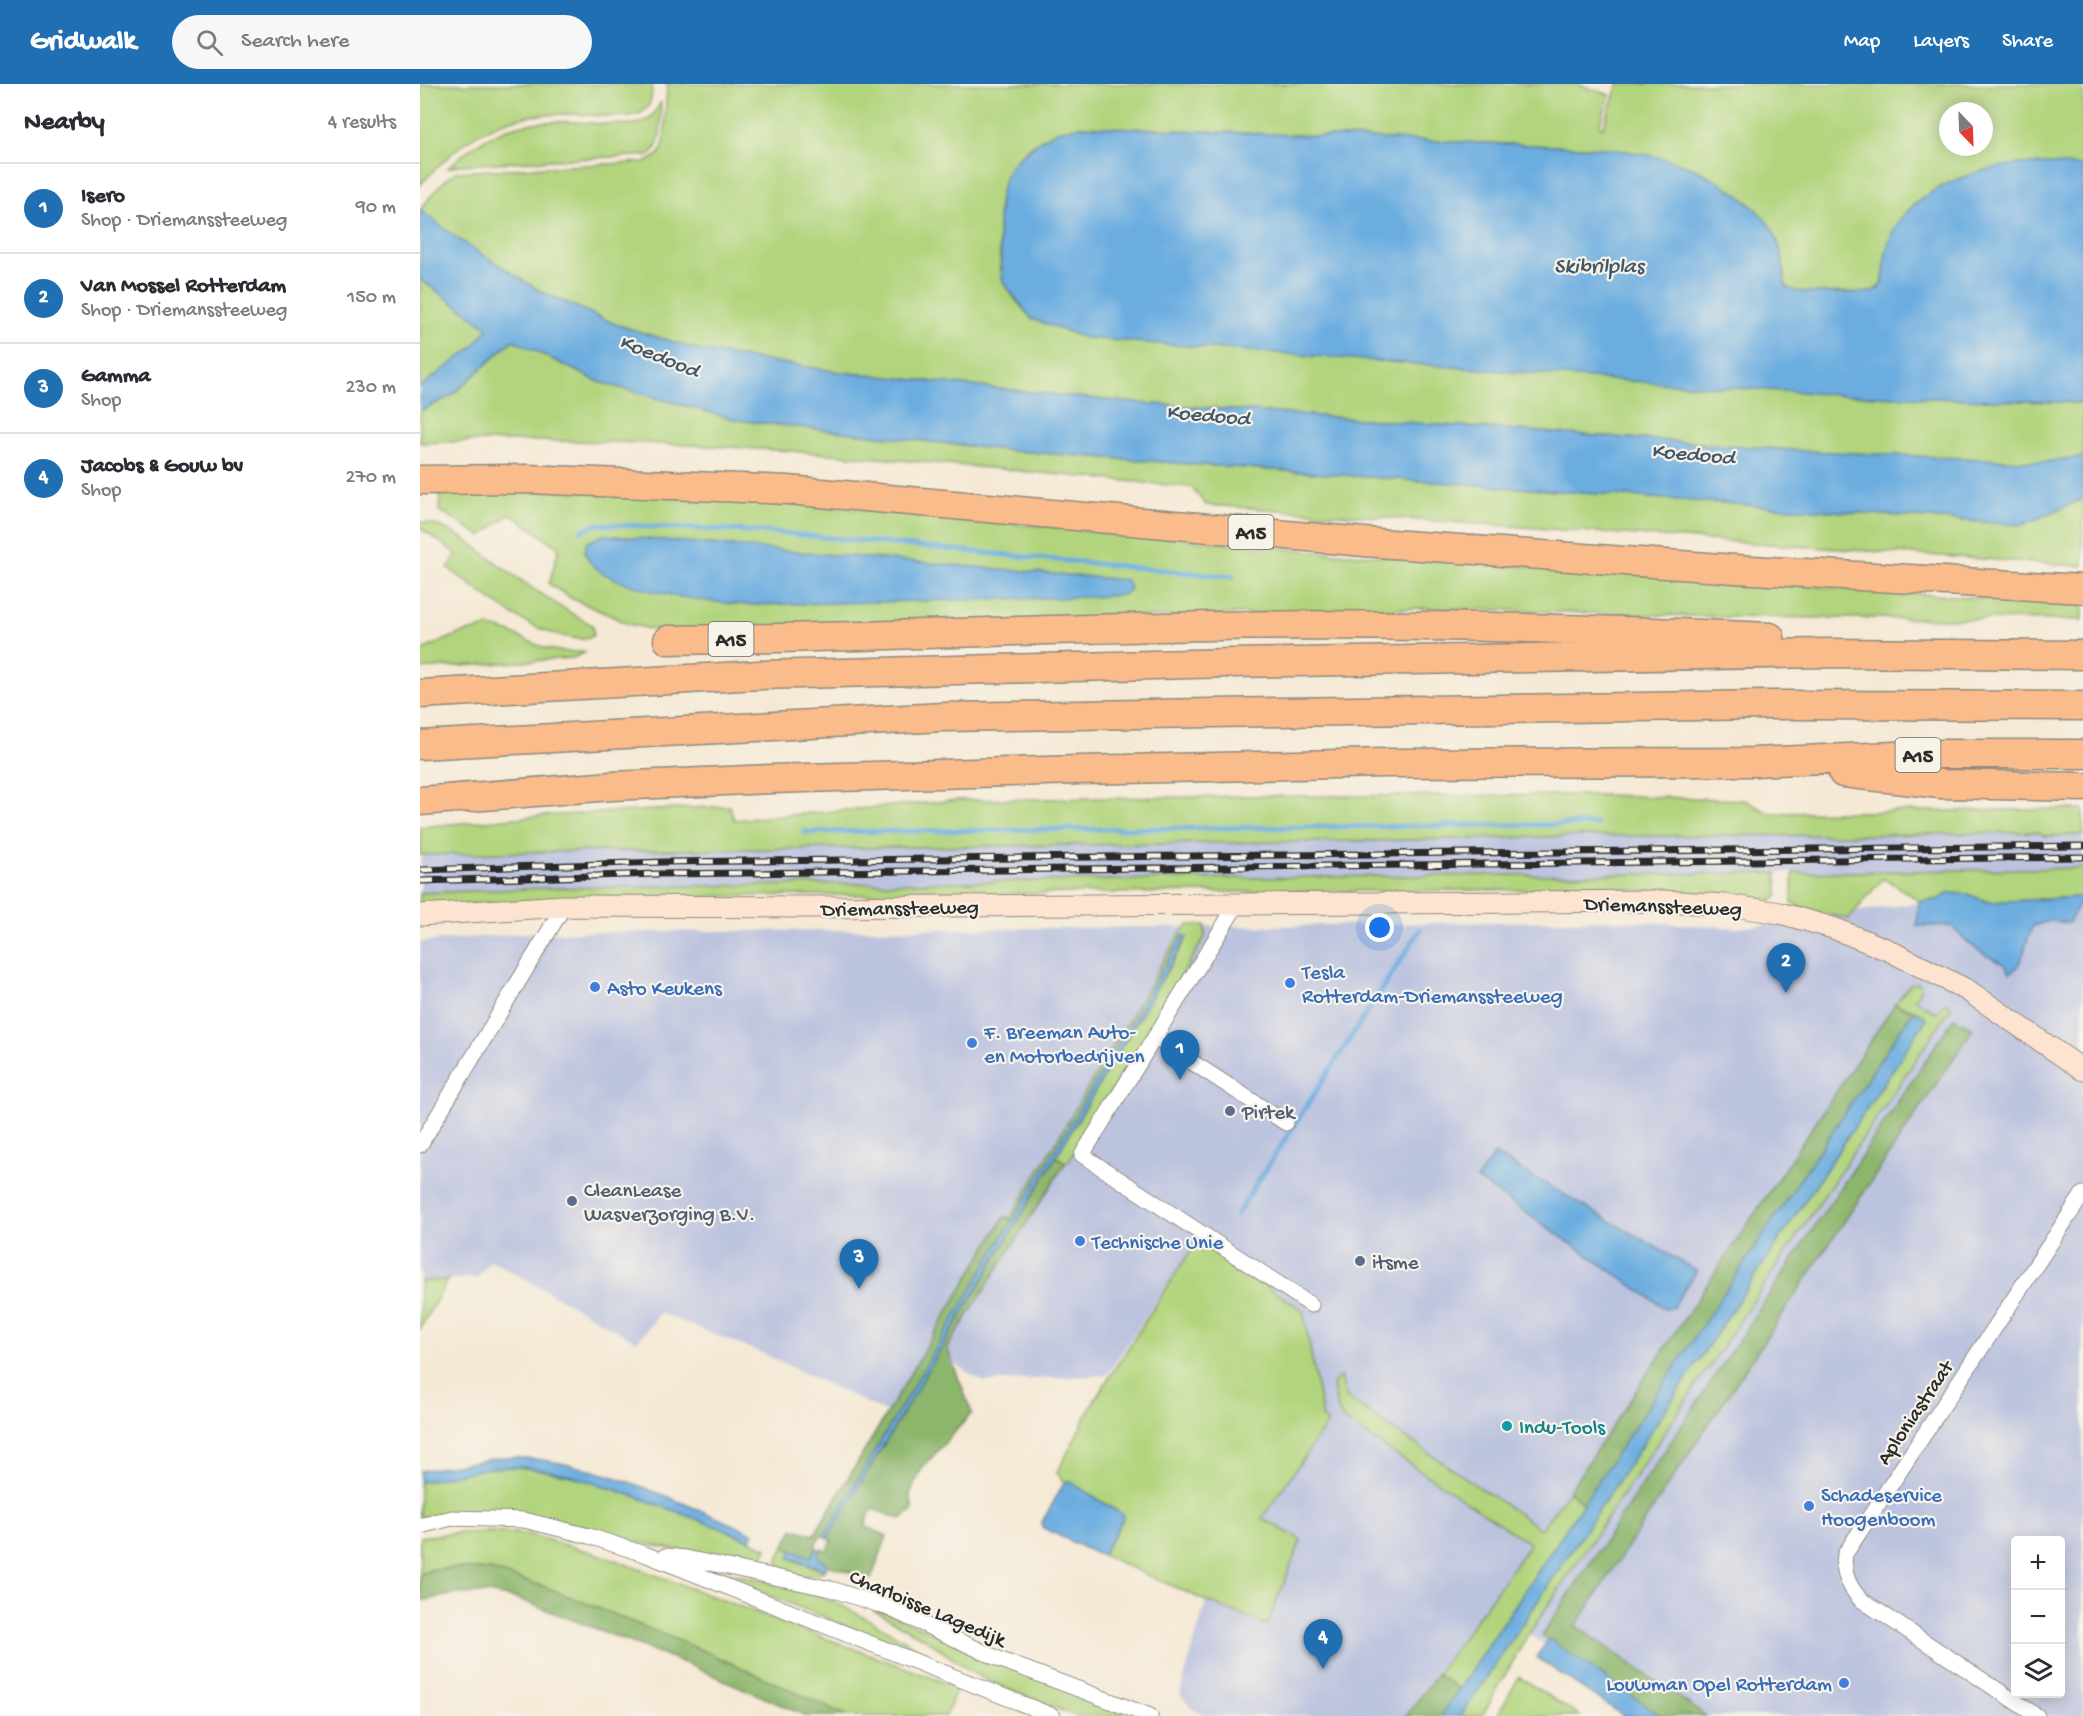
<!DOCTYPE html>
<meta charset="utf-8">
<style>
body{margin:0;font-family:"Gochi Hand",sans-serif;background:#f7f7f7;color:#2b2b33}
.controls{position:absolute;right:18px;bottom:18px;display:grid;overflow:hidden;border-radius:6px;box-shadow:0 3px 15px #0003}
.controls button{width:54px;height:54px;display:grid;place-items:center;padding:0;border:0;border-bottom:2px solid #e1e1e2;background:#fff;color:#2b2b33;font:30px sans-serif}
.compass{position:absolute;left:1519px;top:18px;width:54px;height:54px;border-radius:50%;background:#fff;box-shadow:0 3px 15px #0003;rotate:157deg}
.you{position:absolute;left:960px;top:844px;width:21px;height:21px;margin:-15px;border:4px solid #fff;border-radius:50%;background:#1a73e8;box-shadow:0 0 0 9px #1a73e833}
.badge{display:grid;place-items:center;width:39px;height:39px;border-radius:50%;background:#1f6fb2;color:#fff;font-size:20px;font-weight:700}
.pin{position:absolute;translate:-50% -50px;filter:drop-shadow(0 2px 3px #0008)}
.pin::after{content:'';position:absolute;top:32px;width:21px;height:18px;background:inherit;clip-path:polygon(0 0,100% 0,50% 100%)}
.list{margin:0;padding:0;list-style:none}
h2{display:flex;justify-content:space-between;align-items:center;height:78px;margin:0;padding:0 24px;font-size:26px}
h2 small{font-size:20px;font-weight:400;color:#7c7c81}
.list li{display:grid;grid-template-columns:39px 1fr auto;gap:18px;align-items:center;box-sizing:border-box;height:90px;padding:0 24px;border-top:2px solid #e1e1e2}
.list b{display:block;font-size:22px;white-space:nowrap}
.list p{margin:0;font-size:20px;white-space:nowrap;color:#7c7c81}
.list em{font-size:20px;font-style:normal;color:#7c7c81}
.icon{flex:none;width:33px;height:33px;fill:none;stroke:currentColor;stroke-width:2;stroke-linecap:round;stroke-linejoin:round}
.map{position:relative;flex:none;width:1663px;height:1632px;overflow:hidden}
header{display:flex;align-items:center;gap:36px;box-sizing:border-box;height:84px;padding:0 30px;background:#1f6fb2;color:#fff}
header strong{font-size:28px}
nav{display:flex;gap:33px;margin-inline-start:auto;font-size:21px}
.search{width:420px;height:54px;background:#f7f7f7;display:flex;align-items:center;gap:15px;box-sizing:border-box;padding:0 21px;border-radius:33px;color:#7c7c81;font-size:22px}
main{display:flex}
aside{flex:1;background:#fff}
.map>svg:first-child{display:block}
</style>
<header>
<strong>Gridwalk</strong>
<div class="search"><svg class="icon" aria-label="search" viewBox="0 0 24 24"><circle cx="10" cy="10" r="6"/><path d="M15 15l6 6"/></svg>Search here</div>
<nav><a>Map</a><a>Layers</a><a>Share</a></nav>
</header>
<main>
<aside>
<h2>Nearby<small>4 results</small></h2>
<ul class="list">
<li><span class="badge">1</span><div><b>Isero</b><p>Shop · Driemanssteeweg</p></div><em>90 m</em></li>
<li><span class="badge">2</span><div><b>Van Mossel Rotterdam</b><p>Shop · Driemanssteeweg</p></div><em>150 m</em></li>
<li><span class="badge">3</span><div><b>Gamma</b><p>Shop</p></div><em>230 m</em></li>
<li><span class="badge">4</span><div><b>Jacobs &amp; Gouw bv</b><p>Shop</p></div><em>270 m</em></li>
</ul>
</aside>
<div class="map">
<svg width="1663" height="1632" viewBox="0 0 1663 1632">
<rect width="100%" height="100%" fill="#f7f3e8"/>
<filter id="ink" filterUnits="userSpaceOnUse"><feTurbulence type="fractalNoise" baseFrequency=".0167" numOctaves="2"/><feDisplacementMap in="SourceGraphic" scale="12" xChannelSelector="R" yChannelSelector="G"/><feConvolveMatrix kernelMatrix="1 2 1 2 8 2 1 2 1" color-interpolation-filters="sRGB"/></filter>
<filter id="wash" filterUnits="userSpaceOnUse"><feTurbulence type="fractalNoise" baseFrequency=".008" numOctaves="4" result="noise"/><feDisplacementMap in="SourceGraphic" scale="24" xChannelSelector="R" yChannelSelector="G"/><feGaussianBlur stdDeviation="1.35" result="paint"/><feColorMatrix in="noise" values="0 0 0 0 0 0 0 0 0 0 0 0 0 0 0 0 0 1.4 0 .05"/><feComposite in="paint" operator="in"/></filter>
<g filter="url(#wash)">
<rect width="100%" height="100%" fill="#f5e9d5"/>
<path fill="#bcc3de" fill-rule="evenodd" d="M1619,748L1625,752L1663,751V784L1357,789L276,801L0,809L1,771L117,768L949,757L1165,752L1450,751Z
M1634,800H1663V1632H1230L1066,1521L985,1632H788L771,1624L760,1610L786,1517L847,1541L880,1456L842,1434L907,1339L903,1334L883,1226L789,1165L783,1166L775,1160L687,1291L563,1298L507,1263L468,1329L344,1270L240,1229L217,1258L71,1176L57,1194L0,1197V858L106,849L855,842L1193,836L1319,844ZM1596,1456H1640V1610H1596Z"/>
<path fill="#b1d47c" stroke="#6e8054" stroke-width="1.5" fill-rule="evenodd" d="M0,0H232C232,13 232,23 219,30C199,35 175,31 154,30C78,29 51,47 0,101Z
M247,0H1158L1190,11L1179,42L1183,43L1198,0H1663V82L1590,81L1471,153C1469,159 1467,165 1466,172C1463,187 1467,203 1449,208L1388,209L1369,206L1366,202C1363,184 1363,165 1354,149C1345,132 1331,120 1316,109C1271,76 1237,72 1183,64L661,42C594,57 573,91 579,158C580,168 579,190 584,199C590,212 603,224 612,235L1424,311L1663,319V373L1625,378L1387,367L705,318L420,288L282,267L195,240L120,207L38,155L0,126L18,103L35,88L225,78C235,75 241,70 244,60ZM1528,27H1564V63H1528Z
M241,18C240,34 244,60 230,71L39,81L28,84C48,64 70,49 98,42C128,34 161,39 191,40C201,40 213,42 223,38C232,34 236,26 241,18Z
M0,195L69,244L52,264L0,303Z
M93,256L179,298L317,336L594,367L1602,441L1663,415V482L786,421L771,403C515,380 257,348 0,359V327L31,312Z
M112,406L348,417L901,468L1603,517L1663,519V536L1305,533L1007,524L247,549L209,540L151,514L129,500L139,464L90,430L61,452L28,431L19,427L20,414L18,411Z
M0,438C33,440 63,470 89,488C116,507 142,525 172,541L174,550C168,557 162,555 153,554C105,548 66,511 28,484L37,470L0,444Z
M68,543C88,545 104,556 122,563C136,568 151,568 166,568L153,574L0,585V567L39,550Z
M1184,711L1325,716L1348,729L1663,725V751L1625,752L1618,748L1450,751L1165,752L949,757L117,768L0,771V743L118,732L310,722L314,736L539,716L831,712Z
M1663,784L1662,813L1569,818L1547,810L1529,809L1517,816L1499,817L1469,797L1462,795L1429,835L1382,824L1372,819L1373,789Z
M1357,789L1358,812L1353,816L1199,805L298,812L0,822V809L127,804L971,792Z
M768,841H785V853L650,1075L646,1079L636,1073L767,854L763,851L593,1137L590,1135L759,851Z
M1499,899L1501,903L1495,916L1517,929L1525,918L1531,922L1530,925L1108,1551L1062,1632H1041L1506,936C1502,925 1485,923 1475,920L1490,900Z
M775,1160L783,1166L789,1165L883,1226L903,1335L908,1339L842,1434L881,1456L847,1541L786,1517L682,1471L703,1435V1431L649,1398H645L637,1389L674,1317Z
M28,1196L0,1245V1197Z
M919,1293H921L926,1313L1121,1445L1149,1407L1163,1420L1039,1605L1017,1590L1110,1460L923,1335L917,1324L913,1301Z
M94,1383C175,1389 272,1431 347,1464C343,1475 340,1479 328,1480L217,1458L176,1446L97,1428L30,1429L0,1434V1398L63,1384Z
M71,1448L107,1450L184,1472L537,1603L526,1632H428L126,1503L70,1486L41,1484L13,1485L0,1490V1453L36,1449Z
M364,1463L372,1466L369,1474L383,1480L405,1486C393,1496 375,1492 361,1488C355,1479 359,1471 364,1463Z
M271,1481C306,1489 341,1494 375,1504C422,1517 464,1545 506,1569L504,1572Z
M453,1526L462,1527L710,1632H656L573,1599L553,1589L507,1556Z
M1099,1593L1160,1632H1077Z"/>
<path fill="#8cb66c" stroke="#5c704c" stroke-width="1.5" d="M1475,920L1493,927L1163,1420L1149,1407Z
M1534,934L1553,945L1240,1413L1156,1542L1286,1632H1241L1122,1551Z
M636,1073L646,1078L527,1264L552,1329L502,1384L490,1410L493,1426L481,1435L452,1425L445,1442L467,1452L451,1495L408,1481L398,1474V1471L401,1465L407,1467L412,1456L408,1454Z
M585,1132L593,1137L404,1452L400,1451L395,1462L397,1464L392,1471L388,1473L364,1463L373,1444L394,1451Z
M41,1484L70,1486L126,1503L289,1569L428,1632H386L265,1579L98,1515L67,1509L36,1510L0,1517V1490L13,1485Z
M1017,1590L1039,1605L1021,1632H986Z"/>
<path fill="#6cade0" stroke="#4c6c86" stroke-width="1.5" d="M661,42L1183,64C1237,71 1271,77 1316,109C1331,120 1345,132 1354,149C1363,165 1362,184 1366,202C1376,213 1432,208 1449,208C1454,207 1458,206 1461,201C1466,195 1464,183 1465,174C1467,161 1472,147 1480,136C1504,104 1551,87 1589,81C1613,78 1639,81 1663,82V319L1424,311L1194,296L665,254L612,235L583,198L578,141L580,111L585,93L591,81L619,57L637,47Z
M0,126L38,155L120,207L195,240L282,267L420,288L705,318L1387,367L1625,378L1663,373V415L1602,441L594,367L317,336L179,298L93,256L31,312L0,327V303L52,264L68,244L0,195Z
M184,451L707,496L710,505L703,511L673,513L330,521C297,519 171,507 165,467C165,464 167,461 167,458Z
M1529,809L1547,810L1569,818L1662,813L1649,839L1629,837L1613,842C1604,858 1606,878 1590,889L1585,880C1563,872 1547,860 1532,842H1497L1499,817L1517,816Z
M763,851L767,853L408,1454L404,1452Z
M1493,927L1504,931L1506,936L1041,1632H1021Z
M1074,1070L1277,1187L1252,1224H1245L1057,1095Z
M84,1373C171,1374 254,1416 333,1449L330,1456C284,1438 239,1420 192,1405C160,1394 129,1384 95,1383C62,1382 32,1393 0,1398V1387Z
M649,1397L703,1431V1435L682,1471H679L623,1444L622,1438L645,1398Z
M397,1464L401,1465L398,1471V1474L408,1481L405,1486L369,1474L372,1466L390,1473Z
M1129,1555L1241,1632H1204L1116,1573Z"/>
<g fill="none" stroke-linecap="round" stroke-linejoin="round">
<path stroke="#6cade0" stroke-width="5" d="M161,447L177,440L350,448L813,493
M384,748L1177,740
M817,1130L1000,846"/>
</g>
</g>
<g filter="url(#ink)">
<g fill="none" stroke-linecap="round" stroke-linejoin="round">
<g stroke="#908a80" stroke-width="17">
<path id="minor" d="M817,820L662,1071L891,1221
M735,954L866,1039
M0,1061L144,822
M0,1442L32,1434L104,1436L169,1452L227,1471L633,1632
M245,1472L266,1474L411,1505L466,1523L581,1576L730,1632
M1617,1632L1440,1515C1428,1502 1422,1488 1425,1470L1663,1110"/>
</g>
<g stroke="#908a80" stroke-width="23">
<path id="secondary" d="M0,831L144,822L390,823L1244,817L1307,821L1360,829L1413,844L1468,866L1547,906L1663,986"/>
</g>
<g stroke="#908a80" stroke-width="31">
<path id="motorway" d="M0,396L107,395L368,406L944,458L1315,485L1663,505
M248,556C431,554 613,545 796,542C981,539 1165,544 1350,553
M0,610L340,591L810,579L1404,569L1663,571
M0,661L524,633L1348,621L1663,622
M1423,689L1520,700L1663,703
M0,717L192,702L351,695L660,686L963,679L1333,678L1522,670H1663"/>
</g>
<use href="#minor" stroke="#fff" stroke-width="15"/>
<use href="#secondary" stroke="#fde4d0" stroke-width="21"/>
<use href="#motorway" stroke="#f9bc8a" stroke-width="28"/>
<g stroke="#2b2b2b" stroke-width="7">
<path id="rail" d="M0,786L243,778L1663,762
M0,797L239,790L1663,773"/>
</g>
<use href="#rail" stroke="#f7f3e8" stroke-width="4.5" stroke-dasharray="14" stroke-linecap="butt"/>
</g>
</g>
<g fill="#3f7fe0" stroke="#f7f3e8" stroke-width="2">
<circle cx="870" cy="899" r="6"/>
<circle cx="175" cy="903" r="6"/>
<circle cx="552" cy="959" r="6"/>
<circle cx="660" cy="1157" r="6"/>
<circle cx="1389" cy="1422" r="6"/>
<circle cx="1424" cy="1599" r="6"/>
</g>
<g fill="#5c6f8a" stroke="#f7f3e8" stroke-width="2">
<circle cx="810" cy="1027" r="6"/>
<circle cx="152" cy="1117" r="6"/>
<circle cx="940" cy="1177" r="6"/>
</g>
<circle fill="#0f9aa8" stroke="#f7f3e8" stroke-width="2" cx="1087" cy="1342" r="6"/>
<g text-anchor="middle" stroke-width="4.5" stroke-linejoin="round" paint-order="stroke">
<g fill="#f7f3e8" stroke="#686764" stroke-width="1.5">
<rect x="808.5" y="431" width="45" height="34" rx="4.5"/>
<rect x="288.5" y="538" width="45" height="34" rx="4.5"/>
<rect x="1475.5" y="654" width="45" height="34" rx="4.5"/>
</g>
<g font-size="20" font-weight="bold" fill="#2b2b2b">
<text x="831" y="455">A15</text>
<text x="311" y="562">A15</text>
<text x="1498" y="678">A15</text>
</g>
<g font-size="21" fill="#2b2b2b" stroke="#f7f3e8">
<text transform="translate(1243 821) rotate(2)" y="7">Driemanssteeweg</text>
<text transform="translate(480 823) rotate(-1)" y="7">Driemanssteeweg</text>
<text transform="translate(1494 1328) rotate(-56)" y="7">Aploniastraat</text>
<text transform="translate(508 1523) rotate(23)" y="7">Charloisse Lagedijk</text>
</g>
<g font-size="21" fill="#366cbe" stroke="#f7f3e8" text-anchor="start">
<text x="882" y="894">Tesla<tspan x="882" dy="24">Rotterdam-Driemanssteeweg</tspan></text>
<text x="187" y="910">Asto Keukens</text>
<text x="564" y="954">F. Breeman Auto-<tspan x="564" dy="24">en Motorbedrijven</tspan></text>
<text x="672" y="1164">Technische Unie</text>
<text x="1401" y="1417">Schadeservice<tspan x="1401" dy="24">Hoogenboom</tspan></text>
<text x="1412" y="1606" text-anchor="end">Louwman Opel Rotterdam</text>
</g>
<g font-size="21" fill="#4e5e75" stroke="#f7f3e8" text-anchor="start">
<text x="822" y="1034">Pirtek</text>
<text x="164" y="1112">CleanLease<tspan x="164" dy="24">Wasverzorging B.V.</tspan></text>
<text x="952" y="1184">itsme</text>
</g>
<g font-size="21" fill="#0d838f" stroke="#f7f3e8" text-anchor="start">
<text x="1099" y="1349">Indu-Tools</text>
</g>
<g font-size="22" font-style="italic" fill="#42586a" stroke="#f7f3e8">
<text x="1179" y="188">Skibrilplas</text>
<text transform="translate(240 270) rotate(22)" y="8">Koedood</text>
<text transform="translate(788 329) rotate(5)" y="8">Koedood</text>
<text transform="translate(1273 368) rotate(5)" y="8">Koedood</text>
</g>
</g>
</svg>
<div class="controls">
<button>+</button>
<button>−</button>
<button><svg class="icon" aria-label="layers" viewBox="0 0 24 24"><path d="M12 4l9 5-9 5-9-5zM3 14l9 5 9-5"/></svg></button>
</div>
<svg class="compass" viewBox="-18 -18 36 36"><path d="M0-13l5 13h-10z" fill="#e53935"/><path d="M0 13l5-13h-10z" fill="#7c7c81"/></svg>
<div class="you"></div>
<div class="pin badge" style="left:760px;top:996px">1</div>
<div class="pin badge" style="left:1366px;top:909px">2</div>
<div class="pin badge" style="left:439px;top:1205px">3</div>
<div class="pin badge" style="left:903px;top:1585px">4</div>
</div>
</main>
